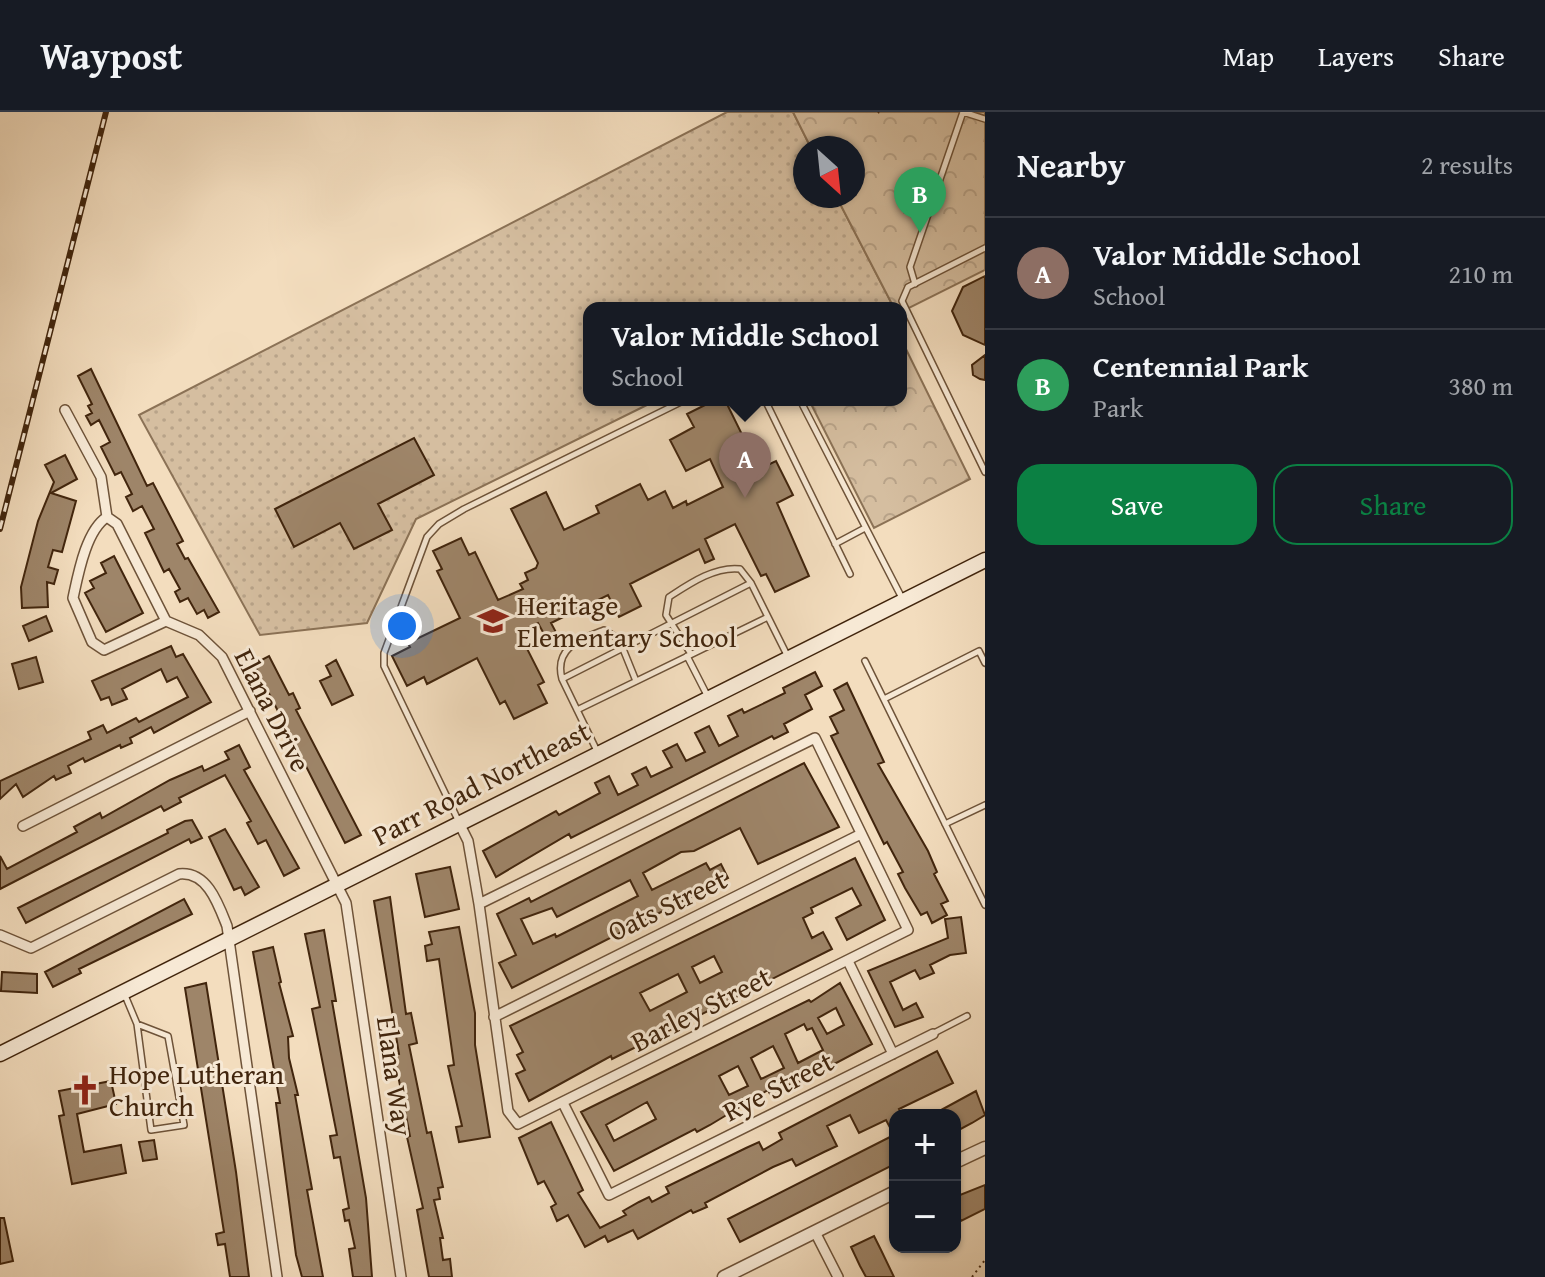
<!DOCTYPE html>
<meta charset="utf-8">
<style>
body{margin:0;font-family:"Gentium Book Plus",serif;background:#242831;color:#f1f3f6}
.controls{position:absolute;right:24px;bottom:24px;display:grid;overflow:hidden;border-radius:16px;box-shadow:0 2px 6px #0004}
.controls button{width:72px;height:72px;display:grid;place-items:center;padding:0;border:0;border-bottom:2px solid #363941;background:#171b24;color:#f1f3f6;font:40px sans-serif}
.compass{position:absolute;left:793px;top:24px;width:72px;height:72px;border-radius:50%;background:#171b24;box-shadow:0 2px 6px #0004;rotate:153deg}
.you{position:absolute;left:402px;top:514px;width:28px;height:28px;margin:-20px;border:6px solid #fff;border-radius:50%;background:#1a73e8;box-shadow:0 0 0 12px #1a73e833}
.badge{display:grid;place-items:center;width:52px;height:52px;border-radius:50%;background:#0b8043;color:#fff;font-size:26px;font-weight:700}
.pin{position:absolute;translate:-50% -66px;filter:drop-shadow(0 2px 4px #0008)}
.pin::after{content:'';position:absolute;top:42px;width:28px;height:24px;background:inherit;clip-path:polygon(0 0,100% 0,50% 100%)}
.popup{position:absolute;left:583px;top:190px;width:324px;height:104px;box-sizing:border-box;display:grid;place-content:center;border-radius:16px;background:#171b24;filter:drop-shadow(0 2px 6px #0005);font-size:26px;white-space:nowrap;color:#9ea1a6}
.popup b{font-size:30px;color:#f1f3f6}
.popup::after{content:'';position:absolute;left:50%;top:100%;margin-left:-16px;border:16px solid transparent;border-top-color:#171b24}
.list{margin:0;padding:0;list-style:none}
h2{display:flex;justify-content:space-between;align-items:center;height:104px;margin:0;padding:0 32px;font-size:34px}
h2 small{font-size:26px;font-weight:400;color:#9ea1a6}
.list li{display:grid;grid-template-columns:52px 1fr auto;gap:24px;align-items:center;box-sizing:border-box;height:112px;padding:0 32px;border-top:2px solid #363941}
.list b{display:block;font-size:30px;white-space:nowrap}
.list p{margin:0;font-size:26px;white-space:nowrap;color:#9ea1a6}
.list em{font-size:26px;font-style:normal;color:#9ea1a6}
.actions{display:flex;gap:16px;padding:24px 32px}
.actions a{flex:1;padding:18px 0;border:2px solid #0b8043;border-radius:24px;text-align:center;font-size:28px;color:#0b8043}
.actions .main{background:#0b8043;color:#fff}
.map{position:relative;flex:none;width:985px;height:1165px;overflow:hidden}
header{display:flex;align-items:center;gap:48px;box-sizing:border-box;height:112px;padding:0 40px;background:#171b24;border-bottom:2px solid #363941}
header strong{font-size:38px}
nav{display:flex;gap:44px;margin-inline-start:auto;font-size:28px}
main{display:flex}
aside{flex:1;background:#171b24}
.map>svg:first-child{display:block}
</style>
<header>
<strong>Waypost</strong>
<nav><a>Map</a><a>Layers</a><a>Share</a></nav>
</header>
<main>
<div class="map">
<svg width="985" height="1165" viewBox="0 0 985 1165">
<defs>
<pattern id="grass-dots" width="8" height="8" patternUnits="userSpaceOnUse" patternTransform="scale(2)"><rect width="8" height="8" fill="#d5bea0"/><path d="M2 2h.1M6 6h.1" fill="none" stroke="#b8a389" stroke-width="1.8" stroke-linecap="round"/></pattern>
<pattern id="park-crowns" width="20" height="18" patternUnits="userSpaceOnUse" patternTransform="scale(2)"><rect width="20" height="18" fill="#d5bea0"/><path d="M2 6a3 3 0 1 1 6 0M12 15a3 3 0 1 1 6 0" fill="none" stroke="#b8a389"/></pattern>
</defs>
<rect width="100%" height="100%" fill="#f3ddbe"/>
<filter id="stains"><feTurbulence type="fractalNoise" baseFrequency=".0025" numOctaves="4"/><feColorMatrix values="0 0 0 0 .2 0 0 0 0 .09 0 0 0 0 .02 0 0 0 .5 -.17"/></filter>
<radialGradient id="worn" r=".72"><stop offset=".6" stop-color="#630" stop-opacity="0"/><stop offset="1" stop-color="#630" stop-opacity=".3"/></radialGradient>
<path fill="url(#grass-dots)" stroke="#8b7256" stroke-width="2" d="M727,0H793L811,36H805V84H836L894,196H589V288H657L416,407L367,511L260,523L139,303Z"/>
<path fill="url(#park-crowns)" stroke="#8b7256" stroke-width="2" d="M793,0H985V158L901,200V196H894L836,84H853V36H811Z
M901,227L970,367L874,416L809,288H901Z"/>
<path fill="#9e8569" stroke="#41250d" stroke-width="2" fill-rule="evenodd" d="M985,164V233L963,223L952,199L963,175Z
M985,243V268L980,267L973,263L972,253Z
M91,257L147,374L153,371L183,429L177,432L185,447L188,446L219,500L208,506L204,498L197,502L188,486L180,490L175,480L180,477L169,457L164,460L145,421L154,417L142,394L133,399L126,385L132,382L121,360L115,363L101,335L110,330L99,308L91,313L86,304L92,301L88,294L92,292L78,264Z
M715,288H725L759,357L776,349L793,383L777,391L809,464L775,480L766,462L761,464L735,412L705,427L714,447L705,451L699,437L630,472L641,494L619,505L608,483L551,511L559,526L549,531L538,511L519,521L544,570L538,573L547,591L514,607L505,589L500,592L477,546L427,572L424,565L407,574L392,544L410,535L408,531L460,506L437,459L442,457L433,439L461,426L469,443L475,440L498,488L523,477L520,472L528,468L525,461L536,456L538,451L511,397L546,380L564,418L599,401L596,394L640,372L648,388L665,379L673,396L686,389L687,393L723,375L710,347L686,359L670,328L694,315L687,302Z
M414,326L434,363L378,392L392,418L354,437L340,411L294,435L275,397Z
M65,343L77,367L51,381L76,389L62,440L53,438L48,455L58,458L54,472L47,470L48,495L22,496L21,475L38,409L54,370L45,353Z
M114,444L143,501L106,520L85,481L94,476L90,469L106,461L101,451Z
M46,504L52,519L29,529L23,514Z
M171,534L176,545L183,542L211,590L154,621L151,615L130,626L132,631L121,636L120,633L85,650L83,646L68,654L71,661L56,668L54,664L23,685L16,672L0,687V669L91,627L88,620L103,613L107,621L136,606L139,610L188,585L177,565L167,570L161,557L122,577L127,587L112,593L109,585L101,588L92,569Z
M269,544L289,583L293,581L300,596L296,598L361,723L345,731L254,552Z
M36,545L43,570L19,577L12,552Z
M336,548L353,583L332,593L320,569L331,564L326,554Z
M815,560L822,574L805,583L812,597L784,612L788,620L774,627L772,624L571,726L569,722L496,765L483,739L556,699L559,703L600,681L595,671L609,664L618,683L638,673L632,662L646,655L651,665L672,655L663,639L677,632L686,649L705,640L695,621L709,614L719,634L738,624L728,604L742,597L744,601L785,581L783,576Z
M847,571L884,650L878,652L928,739L937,760L934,762L948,789L941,792L947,803L932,811L927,800L921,803L905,776L898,762L903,760L887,730L884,732L831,624L838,621L830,605L844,598L834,578Z
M239,633L250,655L244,658L299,756L284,764L266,728L258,732L247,711L251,709L225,663L179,686L181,690L164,699L161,694L0,777V744L7,757L77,720L74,715L100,701L102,706L170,668L202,654L204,659L229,647L225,640Z
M804,651L839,715L758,752L740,716L694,739L681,740L643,761L652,778L706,751L710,758L721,752L728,766L512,876L499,851L516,843L497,802L529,786L531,790ZM630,768L638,784L556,825L555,822L533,832L521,807L552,796L557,805Z
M192,708L202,726L191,731L189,727L26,811L18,796L168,721L167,718L185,709Z
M225,717L259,775L245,783L241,775L234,778L209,725Z
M855,746L885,808L847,828L836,806L861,793L852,776L811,796L813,801L803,806L812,826L823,820L832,837L612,947L611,944L529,989L516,962L525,958L517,943L523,940L510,914ZM714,844L722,860L700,871L692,855ZM678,862L687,880L650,899L640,881Z
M450,755L459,797L425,805L416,762Z
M390,785L406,902L411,901L417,931L409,933L427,1021L431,1020L443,1075L438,1076L440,1087L434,1088L443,1126H440L443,1148L450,1147L452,1165H429L417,1098L423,1096L407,1025L410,1024L394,943L399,942L374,789Z
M184,787L192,802L79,857L81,861L53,875L45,860Z
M961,805L966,841L950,843L930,853L934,861L920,867L915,858L890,870L903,898L916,891L923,905L895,915L868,859L948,826L945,807Z
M459,815L475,901V933L490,1025L459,1030L456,1015L462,1014L448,954L454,953L439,847L427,849L425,834L432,832L429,820Z
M324,818L336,889H332L366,1086L372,1165H353L349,1137L355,1136L349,1108L345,1109L343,1098L349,1096L340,1045L334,1046L330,1024L337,1023L312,897L320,895L305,822Z
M273,835L281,870L279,871L293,924L288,925L289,946L298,983H295L312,1077L307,1078L323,1165H302L296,1143L276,991H280L253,840Z
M2,860L37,862V881L1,879Z
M206,871L236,1060L249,1165H230L225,1132L218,1133L216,1122L224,1120L185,876Z
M840,871L872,932L793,974L792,972L770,982L768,978L710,1013L697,1020L695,1017L614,1059L581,1000L809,888L811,890ZM836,896L844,913L827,922L818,906ZM804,912L807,918L812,916L823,938L798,951L785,922ZM773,934L784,956L761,967L751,946ZM738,954L748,974L729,983L719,964ZM647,990L656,1007L614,1029L606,1013Z
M937,939L953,971L899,997L902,1003H895V1052L740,1130L728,1107L894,1023L886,1008L859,1021L850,1003L827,1014L837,1034L824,1040L796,1054L792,1047L773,1055L705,1091L707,1095L693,1101L691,1098L638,1127L633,1118L608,1130L605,1124L585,1135L568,1103L557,1109L551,1095L556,1092L544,1069L538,1072L519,1026L551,1010L583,1078L578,1081L600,1116L626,1103L623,1099L639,1090L649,1085L652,1090L669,1081L666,1075L746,1036L759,1030L763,1038L782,1027L779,1021Z
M111,969L116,992L77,1002L84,1040L121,1033L126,1061L72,1072L59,1004L64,1003L59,979Z
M976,979L985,1003L972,1011L955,1020V1003H932Z
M154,1028L157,1047L143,1049L139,1030Z
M985,1073V1097L961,1109L955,1097V1085Z
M0,1106H4L13,1149L0,1152Z
M874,1124L881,1138L894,1165H866L860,1154L851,1135Z"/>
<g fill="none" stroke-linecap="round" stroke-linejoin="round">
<g stroke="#6e5339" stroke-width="8">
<path id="service" d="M985,136L908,175L902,189L985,360
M915,172L910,155L963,0L985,7
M774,288L767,292L850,462
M800,288L903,488
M835,432L865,416
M691,542L666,503L669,485C689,472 715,454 740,457L751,471
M687,544L708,585
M865,549L985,793
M562,567C554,536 579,528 604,518L619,527L636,569
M884,587L979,539L985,551
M577,598L768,505
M598,641L562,567L751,471L788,545
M459,710L384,554V541L427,425L439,412L464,397L685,288
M945,712L985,693
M124,881L137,912L151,1018L184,1013L168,924L137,912
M934,921L967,904"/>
</g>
<g stroke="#6e5339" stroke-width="12">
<path id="minor" d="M65,298L101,365L107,405L117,412L166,509L199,523L222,545L346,791L401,1165
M107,405C86,418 78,463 73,486L92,530L104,538L166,509
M459,711L468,729L479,792L508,999L518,1012L908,818L815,626L479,792
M23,714L250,599
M0,823L31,836L179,762C207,759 218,791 227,814L277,1165
M848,849L893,942
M494,905L861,722
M563,991L609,1083L933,922
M815,1120L838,1165"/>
</g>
<g stroke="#6e5339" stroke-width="15">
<path id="tertiary" d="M955,1050L985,1036
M724,1165L895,1080"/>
</g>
<g stroke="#41250d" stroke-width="17">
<path id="secondary" d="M0,942L985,448"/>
</g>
<path stroke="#41250d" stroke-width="2" stroke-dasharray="2 4" stroke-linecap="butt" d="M878,1L879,0
M972,1165L985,1148"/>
<use href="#service" stroke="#f7e9d5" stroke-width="5"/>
<use href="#minor" stroke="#f7e9d5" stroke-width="9"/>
<use href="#tertiary" stroke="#f7e9d5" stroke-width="12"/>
<use href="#secondary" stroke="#f7e9d5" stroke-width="14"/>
<g stroke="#41250d" stroke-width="6">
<path id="rail" d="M0,417L106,0"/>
</g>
<use href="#rail" stroke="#f7e9d5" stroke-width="3" stroke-dasharray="9" stroke-linecap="butt"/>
</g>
<defs>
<g id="school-bare" transform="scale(2.4)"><path d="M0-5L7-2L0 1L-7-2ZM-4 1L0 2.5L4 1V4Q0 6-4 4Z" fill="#8f2418" stroke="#f7e9d5" stroke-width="2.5" paint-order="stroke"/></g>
<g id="church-bare" transform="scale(2.4)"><path d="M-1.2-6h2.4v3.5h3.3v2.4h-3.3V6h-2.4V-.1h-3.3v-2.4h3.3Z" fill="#8f2418" stroke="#f7e9d5" stroke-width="2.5" paint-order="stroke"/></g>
</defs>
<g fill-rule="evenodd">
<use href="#school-bare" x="493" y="509"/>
<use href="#church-bare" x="85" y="978"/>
</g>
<g text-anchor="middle" stroke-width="6" stroke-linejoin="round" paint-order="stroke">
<g font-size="28" fill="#41250d" stroke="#f7e9d5" text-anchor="start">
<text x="517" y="503">Heritage<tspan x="517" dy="32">Elementary School</tspan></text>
<text x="109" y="972">Hope Lutheran<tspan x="109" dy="32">Church</tspan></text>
</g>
<g font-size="28" fill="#41250d" stroke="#f7e9d5">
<text transform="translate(273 598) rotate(63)" y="10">Elana Drive</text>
<text transform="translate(481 671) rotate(-27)" y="10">Parr Road Northeast</text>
<text transform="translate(667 793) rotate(-26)" y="10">Oats Street</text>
<text transform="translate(701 897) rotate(-27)" y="10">Barley Street</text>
<text transform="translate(395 964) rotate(82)" y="10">Elana Way</text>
<text transform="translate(778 974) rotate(-27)" y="10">Rye Street</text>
</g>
</g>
<rect width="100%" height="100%" filter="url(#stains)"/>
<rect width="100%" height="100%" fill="url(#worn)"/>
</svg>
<div class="controls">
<button>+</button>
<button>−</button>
</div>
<svg class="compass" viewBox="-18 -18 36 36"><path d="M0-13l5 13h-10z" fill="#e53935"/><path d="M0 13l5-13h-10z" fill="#9ea1a6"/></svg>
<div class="you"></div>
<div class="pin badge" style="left:745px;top:386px;background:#8d6e63">A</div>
<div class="popup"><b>Valor Middle School</b>School</div>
<div class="pin badge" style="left:920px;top:121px;background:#2e9e5b">B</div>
</div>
<aside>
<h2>Nearby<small>2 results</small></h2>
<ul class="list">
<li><span class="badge" style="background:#8d6e63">A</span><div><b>Valor Middle School</b><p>School</p></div><em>210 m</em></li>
<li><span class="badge" style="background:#2e9e5b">B</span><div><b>Centennial Park</b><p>Park</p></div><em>380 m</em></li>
</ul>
<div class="actions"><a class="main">Save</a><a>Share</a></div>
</aside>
</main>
